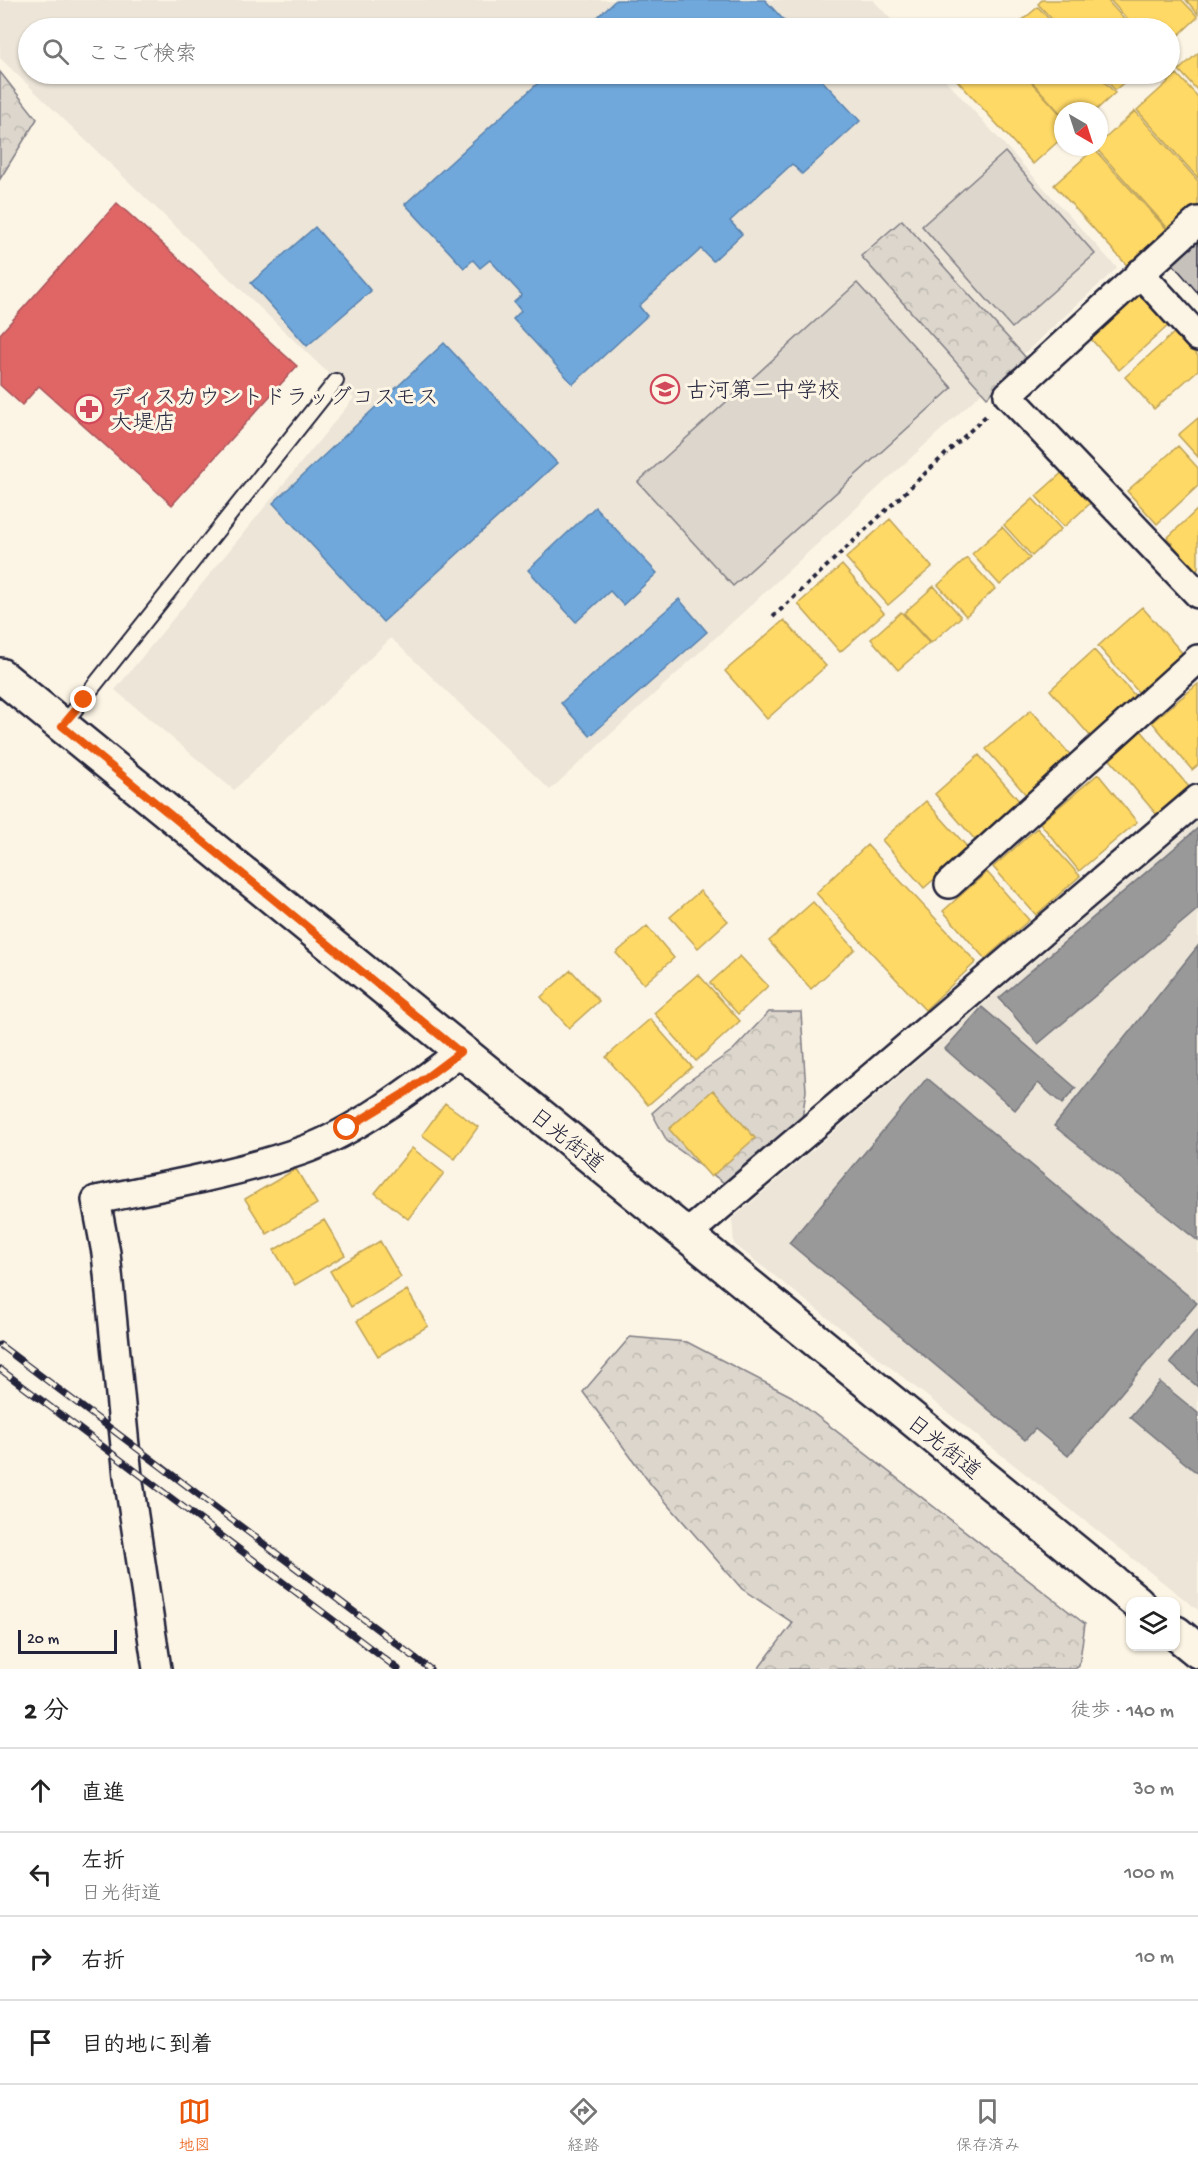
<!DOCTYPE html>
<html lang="ja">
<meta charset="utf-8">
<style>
body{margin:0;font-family:"Gochi Hand","Klee One",sans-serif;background:#f2f2f2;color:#222}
.controls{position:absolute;right:18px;bottom:18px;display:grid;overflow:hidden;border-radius:12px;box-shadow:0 2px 4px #0004}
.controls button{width:54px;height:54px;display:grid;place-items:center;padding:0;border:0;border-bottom:2px solid #e0e0e0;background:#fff;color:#222;font:30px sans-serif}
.compass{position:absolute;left:1054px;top:102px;width:54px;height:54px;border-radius:50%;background:#fff;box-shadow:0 2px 4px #0004;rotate:141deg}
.scale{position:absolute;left:18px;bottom:15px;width:99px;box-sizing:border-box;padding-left:6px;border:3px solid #22223b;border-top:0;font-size:16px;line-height:21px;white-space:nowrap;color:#22223b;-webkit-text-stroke:4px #fcf5e5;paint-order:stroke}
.stop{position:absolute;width:18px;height:18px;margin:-14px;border:4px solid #ea580c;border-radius:50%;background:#fff}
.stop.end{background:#ea580c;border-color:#fff;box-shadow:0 2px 6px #0008}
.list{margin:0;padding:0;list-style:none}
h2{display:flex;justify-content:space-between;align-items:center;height:78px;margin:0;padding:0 24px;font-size:26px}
h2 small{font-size:20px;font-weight:400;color:#767676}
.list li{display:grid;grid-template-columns:39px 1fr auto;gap:18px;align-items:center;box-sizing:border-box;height:84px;padding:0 24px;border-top:2px solid #e0e0e0}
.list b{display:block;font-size:22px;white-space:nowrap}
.list p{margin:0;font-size:20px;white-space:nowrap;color:#767676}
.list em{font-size:20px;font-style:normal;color:#767676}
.icon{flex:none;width:33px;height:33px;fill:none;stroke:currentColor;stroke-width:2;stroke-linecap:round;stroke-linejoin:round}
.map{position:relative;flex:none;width:1198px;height:1669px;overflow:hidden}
.search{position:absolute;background:#fff;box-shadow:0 2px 4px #0004;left:18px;right:18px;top:18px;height:66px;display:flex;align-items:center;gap:15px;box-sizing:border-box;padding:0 21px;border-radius:33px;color:#767676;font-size:22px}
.sheet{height:414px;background:#fff}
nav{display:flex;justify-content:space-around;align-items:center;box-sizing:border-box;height:84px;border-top:2px solid #e0e0e0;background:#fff;font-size:16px;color:#767676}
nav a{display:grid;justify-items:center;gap:3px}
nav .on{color:#ea580c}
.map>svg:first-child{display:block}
</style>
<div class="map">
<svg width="1198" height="1669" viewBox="0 0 1198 1669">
<defs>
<pattern id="forest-crowns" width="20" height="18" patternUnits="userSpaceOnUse" patternTransform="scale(1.5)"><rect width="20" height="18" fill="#dcd6cc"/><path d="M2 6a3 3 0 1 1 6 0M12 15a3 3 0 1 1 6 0" fill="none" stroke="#bcb7b0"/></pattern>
</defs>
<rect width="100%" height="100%" fill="#fcf5e5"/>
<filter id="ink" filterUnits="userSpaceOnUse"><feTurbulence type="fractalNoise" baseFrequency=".0167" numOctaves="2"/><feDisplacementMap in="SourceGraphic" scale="12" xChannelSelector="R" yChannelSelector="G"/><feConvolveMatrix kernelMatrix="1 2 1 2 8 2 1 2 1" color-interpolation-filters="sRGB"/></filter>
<g filter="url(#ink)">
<path fill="#ece5d8" d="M0,0H873L899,28H28V74H940L1117,268L550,790L391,638L234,790L115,690L354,398L0,58Z
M1198,821V1610L734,1244L732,1219Z"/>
<path fill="url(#forest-crowns)" stroke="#7f7c84" stroke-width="1.5" d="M0,72L37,119L0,179Z
M902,220L1028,360L987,397L861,256Z
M769,1012H801L806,1091L802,1119L727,1185L667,1141L652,1113L686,1083L733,1050Z
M630,1337L687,1342L791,1396L1085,1624L1079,1666L1075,1669H758L793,1623L742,1589L652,1486L583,1392Z"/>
<path fill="#dcd6cc" stroke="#7f7c84" stroke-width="1.5" d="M1005,152L1095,254L1012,328L922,226Z
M857,283L952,388L733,586L638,482Z"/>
<path fill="#ffd966" stroke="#bda259" stroke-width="1.5" d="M1042,0H1107L1132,28H1060L1038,4Z
M1110,0H1182L1198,17L1170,43V28H1135Z
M1186,0H1198V14Z
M1038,7L1057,28H1013Z
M1198,53V91L1179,70Z
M960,74H1024L1063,117V137L1033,164L955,78Z
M1025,74H1097L1115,93L1095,111H1063V116Z
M1100,74H1134L1115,90Z
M1177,74L1198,97V178L1137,110Z
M1135,111L1198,181V211L1173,234L1095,147H1099V144Z
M1094,149L1172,235L1132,271L1054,185Z
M1140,293L1169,325L1119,370L1090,338Z
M1175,332L1198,356V370L1154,409L1125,377Z
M1198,418V457L1178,435Z
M1178,446L1198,468V486L1157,524L1127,491Z
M1066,469L1094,500L1064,527L1036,496Z
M1033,499L1061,529L1032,556L1004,525Z
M1198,509V568L1195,570L1167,538Z
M890,519L932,567L888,605L846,558Z
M1002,527L1030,558L1000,585L972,554Z
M967,558L995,589L966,616L938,585Z
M842,565L884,613L840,652L798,604Z
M934,586L961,617L931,643L904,613Z
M1142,607L1184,655L1140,694L1098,646Z
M901,612L929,643L898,670L871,639Z
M784,620L826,666L767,719L725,671Z
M1094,650L1137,698L1092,738L1050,690Z
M1198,684V765L1192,770L1152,722Z
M1031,710L1073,758L1028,797L986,749Z
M1139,728L1189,787L1157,815L1107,756Z
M979,755L1021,803L977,842L935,794Z
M1098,774L1137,822L1079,871L1040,823Z
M926,801L969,849L924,888L882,840Z
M1037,828L1080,876L1036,915L993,867Z
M867,845L976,962L925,1010L816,893Z
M987,872L1029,920L985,959L943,911Z
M700,891L728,921L698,948L670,917Z
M813,902L855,949L811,989L769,941Z
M647,926L674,958L644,984L616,953Z
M740,956L768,986L738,1014L710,983Z
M571,970L599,1001L569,1028L541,997Z
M698,974L740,1021L696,1061L654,1013Z
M650,1019L692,1067L648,1105L606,1057Z
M713,1090L755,1138L711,1177L669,1129Z
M445,1103L478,1127L455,1159L422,1135Z
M412,1148L444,1173L408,1219L375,1193Z
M296,1169L317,1204L267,1234L245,1199Z
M324,1220L345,1255L295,1285L274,1250Z
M380,1241L401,1277L351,1307L330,1271Z
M407,1290L428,1326L378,1356L357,1321Z"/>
<path fill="#e06666" stroke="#a75259" stroke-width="1.5" d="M117,203L297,366L172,505L39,386L22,405L0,385V334Z"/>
<path fill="#6fa8dc" stroke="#5880ac" stroke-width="1.5" d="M616,0H765L791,28H585Z
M548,74H816L860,121L802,174L792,164L730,221L742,234L713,261L701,249L639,306L647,316L573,384L513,319L521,311L514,302L522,295L490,260L480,268L473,260L464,268L405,204Z
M315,227L371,291L307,346L251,283Z
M444,343L557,463L383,622L273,503Z
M595,507L657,573L623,605L610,591L576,622L528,570Z
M679,599L707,632L590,736L561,703Z"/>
<path fill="#999" stroke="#75757d" stroke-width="1.5" d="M1198,828V909L1038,1044L999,998Z
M1198,946V1241L1054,1126Z
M982,1007L1076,1088L1062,1104L1038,1083L1015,1110L945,1049Z
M927,1078L1197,1303L1068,1456L1035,1429L1025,1440L789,1243Z
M1198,1330V1387L1170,1363Z
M1160,1382L1198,1413V1474L1130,1417Z"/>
<path fill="#c6c1bb" stroke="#22223b" stroke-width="1.5" d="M1198,240V293L1172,263Z"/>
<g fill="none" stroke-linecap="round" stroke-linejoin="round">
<g stroke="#22223b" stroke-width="18">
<path id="service" d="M62,726L336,381"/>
</g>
<g stroke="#22223b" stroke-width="32">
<path id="minor" d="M1198,221L1008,395L1198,594
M1140,273L1198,337
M949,884L1198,659
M686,1235L1198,799
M157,1669L128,1476L106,1253L96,1200C164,1186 235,1174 301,1151C354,1133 416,1086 460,1052"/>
</g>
<g stroke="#22223b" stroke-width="38">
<path id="secondary" d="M0,675L1137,1602
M1176,1633L1198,1651"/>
</g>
<path stroke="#22223b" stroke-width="4" stroke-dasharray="4.5 4.5" stroke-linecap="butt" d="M773,617L988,414"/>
<use href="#service" stroke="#fcf5e5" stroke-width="14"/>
<use href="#minor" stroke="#fcf5e5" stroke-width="27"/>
<use href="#secondary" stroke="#fcf5e5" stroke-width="33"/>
<g stroke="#22223b" stroke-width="7">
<path id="rail" d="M0,1345L430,1669
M0,1369L398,1669"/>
</g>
<use href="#rail" stroke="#fcf5e5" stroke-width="4.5" stroke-dasharray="14" stroke-linecap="butt"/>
</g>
</g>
<g fill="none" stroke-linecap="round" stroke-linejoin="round" filter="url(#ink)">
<path stroke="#ea580c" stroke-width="8" d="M84,700L62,726L460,1052L408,1091L347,1128"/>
</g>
<defs>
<g id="school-ring" transform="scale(1.5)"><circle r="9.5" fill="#fcf5e5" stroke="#d1495b" stroke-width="1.5"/><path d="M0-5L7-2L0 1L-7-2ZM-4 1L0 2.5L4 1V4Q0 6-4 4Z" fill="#d1495b"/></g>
<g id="pharmacy-ring" transform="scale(1.5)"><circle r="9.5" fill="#fcf5e5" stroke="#d1495b" stroke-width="1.5"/><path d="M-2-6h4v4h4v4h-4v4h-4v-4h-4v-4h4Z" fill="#d1495b"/></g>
</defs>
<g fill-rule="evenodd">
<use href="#school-ring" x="665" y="389"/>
<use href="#pharmacy-ring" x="89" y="409"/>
</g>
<g text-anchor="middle" stroke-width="6" stroke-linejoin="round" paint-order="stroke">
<g font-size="22" fill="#22223b" stroke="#fcf5e5" text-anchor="start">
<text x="686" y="397">古河第二中学校</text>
<text x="110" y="404">ディスカウントドラッグコスモス<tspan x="110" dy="25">大堤店</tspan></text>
</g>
<g font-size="22" fill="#22223b" stroke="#fcf5e5">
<text transform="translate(568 1139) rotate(39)" y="8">日光街道</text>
<text transform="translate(945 1446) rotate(39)" y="8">日光街道</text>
</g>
</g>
</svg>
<div class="controls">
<button><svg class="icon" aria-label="layers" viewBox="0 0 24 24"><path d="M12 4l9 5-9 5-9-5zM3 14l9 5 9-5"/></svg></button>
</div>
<svg class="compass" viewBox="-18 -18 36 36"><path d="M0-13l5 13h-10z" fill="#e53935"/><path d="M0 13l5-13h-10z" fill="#767676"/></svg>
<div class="scale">20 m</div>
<div class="stop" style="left:347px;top:1128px"></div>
<div class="stop end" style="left:84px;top:700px"></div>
<div class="search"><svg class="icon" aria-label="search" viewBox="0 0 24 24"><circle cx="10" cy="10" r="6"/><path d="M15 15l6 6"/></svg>ここで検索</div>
</div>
<section class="sheet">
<h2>2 分<small>徒歩 · 140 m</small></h2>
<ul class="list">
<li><svg class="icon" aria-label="ahead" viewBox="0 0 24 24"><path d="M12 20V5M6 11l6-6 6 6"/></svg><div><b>直進</b></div><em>30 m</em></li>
<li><svg class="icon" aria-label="left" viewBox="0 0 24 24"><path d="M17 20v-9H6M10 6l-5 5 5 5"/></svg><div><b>左折</b><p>日光街道</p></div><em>100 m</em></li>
<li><svg class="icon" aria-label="right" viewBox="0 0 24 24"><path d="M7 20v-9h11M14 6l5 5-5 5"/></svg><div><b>右折</b></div><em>10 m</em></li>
<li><svg class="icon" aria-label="arrive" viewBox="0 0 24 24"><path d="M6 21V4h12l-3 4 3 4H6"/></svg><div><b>目的地に到着</b></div></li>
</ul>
</section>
<nav>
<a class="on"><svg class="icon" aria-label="map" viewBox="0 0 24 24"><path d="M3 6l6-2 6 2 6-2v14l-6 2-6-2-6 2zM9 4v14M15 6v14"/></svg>地図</a>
<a><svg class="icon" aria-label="directions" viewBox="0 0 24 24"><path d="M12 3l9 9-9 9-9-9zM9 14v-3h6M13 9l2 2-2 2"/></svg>経路</a>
<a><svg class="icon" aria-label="saved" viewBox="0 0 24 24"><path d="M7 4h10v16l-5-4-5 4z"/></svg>保存済み</a>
</nav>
